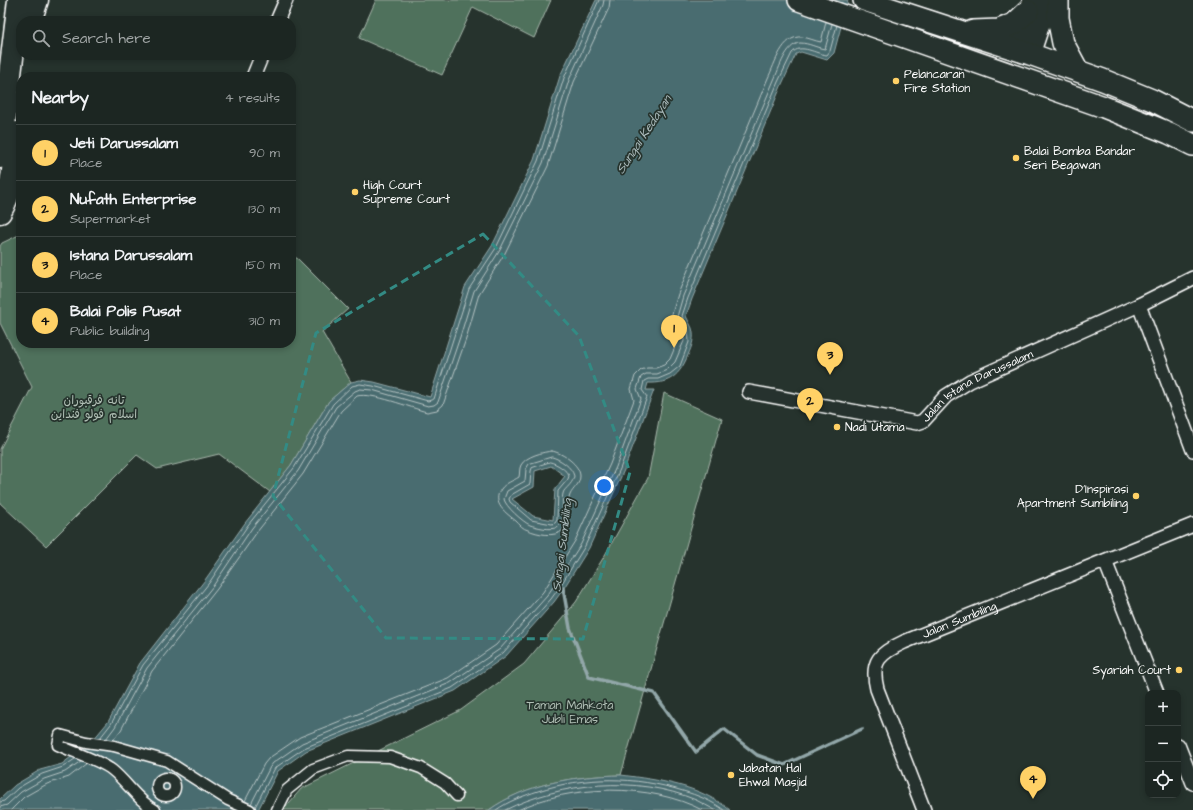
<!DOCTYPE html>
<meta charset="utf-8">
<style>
body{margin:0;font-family:"Architects Daughter","Playpen Sans Arabic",sans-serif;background:#29322f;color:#f1f3f6}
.controls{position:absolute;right:12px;bottom:12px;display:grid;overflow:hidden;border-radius:8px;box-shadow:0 2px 6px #0003}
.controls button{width:36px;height:36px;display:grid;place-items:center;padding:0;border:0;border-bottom:1px solid #3a4340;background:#1c2622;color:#f1f3f6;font:20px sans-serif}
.you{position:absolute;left:604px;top:486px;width:14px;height:14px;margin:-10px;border:3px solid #fff;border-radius:50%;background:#1a73e8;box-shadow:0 0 0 6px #1a73e833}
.badge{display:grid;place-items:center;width:26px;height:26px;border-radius:50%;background:#ffd166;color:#111;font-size:13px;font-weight:700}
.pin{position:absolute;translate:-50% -33px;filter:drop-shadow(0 1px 2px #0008)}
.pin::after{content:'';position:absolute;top:21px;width:14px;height:12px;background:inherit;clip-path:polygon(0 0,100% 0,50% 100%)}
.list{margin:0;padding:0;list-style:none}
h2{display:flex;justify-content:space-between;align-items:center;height:52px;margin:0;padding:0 16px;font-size:17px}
h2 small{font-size:13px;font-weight:400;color:#a0a5a5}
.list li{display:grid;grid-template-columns:26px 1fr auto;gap:12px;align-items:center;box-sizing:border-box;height:56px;padding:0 16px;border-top:1px solid #3a4340}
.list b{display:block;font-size:15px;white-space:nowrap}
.list p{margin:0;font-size:13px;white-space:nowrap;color:#a0a5a5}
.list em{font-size:13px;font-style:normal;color:#a0a5a5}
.icon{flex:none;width:22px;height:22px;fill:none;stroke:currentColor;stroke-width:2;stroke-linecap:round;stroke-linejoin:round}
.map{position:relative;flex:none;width:1193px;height:810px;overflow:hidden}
.search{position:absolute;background:#1c2622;box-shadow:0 2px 6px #0003;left:16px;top:16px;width:280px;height:44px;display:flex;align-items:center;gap:10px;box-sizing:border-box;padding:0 14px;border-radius:16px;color:#a0a5a5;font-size:15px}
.panel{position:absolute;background:#1c2622;box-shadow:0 2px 6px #0003;left:16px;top:72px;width:280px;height:276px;border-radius:16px}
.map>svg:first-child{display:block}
</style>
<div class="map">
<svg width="1193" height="810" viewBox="0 0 1193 810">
<rect width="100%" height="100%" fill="#26332d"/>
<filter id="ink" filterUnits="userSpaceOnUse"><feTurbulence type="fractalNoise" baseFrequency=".025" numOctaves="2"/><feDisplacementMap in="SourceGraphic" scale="8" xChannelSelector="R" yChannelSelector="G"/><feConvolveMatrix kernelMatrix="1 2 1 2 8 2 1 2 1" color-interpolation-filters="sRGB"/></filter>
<g filter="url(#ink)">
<path fill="#50715b" stroke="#a8b8ad" d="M376,0H551L534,38L473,7L442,75L359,38Z
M21,234V343H291V255L298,259L348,309L322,332L351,382L329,401L291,465L270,492L219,454L157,469L137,455L46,546L0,503V449L32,387L0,323V246L2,243Z
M664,393L722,419L621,775C575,776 527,783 489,810H283L301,789L461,710L524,664L576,602L605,555L648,478Z"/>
<path fill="#496c6f" stroke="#92a7a9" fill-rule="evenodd" d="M596,0H848L834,53L827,60L801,52L796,54L782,84L692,299L686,316C688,320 690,324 692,328C695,338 692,346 688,355C680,375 670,384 648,383L646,390H654L624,470L589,548L562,591L554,602L506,656L455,691L306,751L278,771L258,810H0V799L15,785L40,770L62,764L93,740L108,722L140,663L205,580L245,523L291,465L329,401L351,382L360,380L374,382L430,397L465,287L492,246L534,160L560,76ZM551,466L565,476L555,489L553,520L533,516L512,499L534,487L535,471Z
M621,775C659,780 699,785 730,810H489C527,783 575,776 621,775Z"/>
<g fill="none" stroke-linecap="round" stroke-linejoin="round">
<path stroke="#b6c4c5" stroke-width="1" d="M552,451C563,453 580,465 580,476C580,485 573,488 570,495C565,506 573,521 563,530C555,538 537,534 528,530C523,529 519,524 516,521C506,513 491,503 501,489C505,483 513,481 519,477C520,473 519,469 521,465C526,456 543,452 552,451Z
M552,457C560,459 572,467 574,476C573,483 568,486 564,491C559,501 568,520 557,527C552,531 536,527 530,525C523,522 505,506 504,499L507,491L525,481L526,469L529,464Z
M550,462C556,463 567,470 569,476L568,479L558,491L557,520L555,523L552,524L531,520L510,502L509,499L511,495L530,484L531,471L532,468Z
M100,738L111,724L143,665L209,583L248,525L294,468L333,404L352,386L360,384L373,386L428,401L434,399L469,289L496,248L538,161L564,78L599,0
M106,739L115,727L147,668L213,586L252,528L298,471L336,407L355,391L360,389L372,390L428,406L434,405L438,402L460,337L474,291L500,250L543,163L569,80L603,5L604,0
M113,740L121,730L152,671L217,589L257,532L303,474L341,411L357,396C372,392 411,408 427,412L437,410L443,405L466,339L479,294L505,253L548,166L574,82L609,8L610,0
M245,801L264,764L269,758L300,737L448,678L496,645L543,592L575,541L610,464L634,400L631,389L635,376L641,370L647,368H656L664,365L670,359L678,340L677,332L672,322L671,317L678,294L768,78C775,64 782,35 802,37C809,38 815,41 821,42L826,22
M0,802L4,801L18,788L42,774L63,767L75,759
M251,804L270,767L273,763L302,743L450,683L500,649L547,596L581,544L616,467L641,399L637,389L641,377L646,374H657L667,370L675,362L684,341L683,331L677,317L683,296L774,80C779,69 786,44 800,43C809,43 817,48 825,49L832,24
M0,807L7,805L21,792L44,779L65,772L81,761
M255,807L275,768L304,748L452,688L503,653L551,599L559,588L585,546L620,469L647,397L642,390L644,381L648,379H658L670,374L680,366L689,342L688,329L682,316L688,298L778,82L792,53C801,43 816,54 827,55L830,51L837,25
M11,810L24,797L47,784L69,777L87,763
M496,810C509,801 523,796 538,791C585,776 635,776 683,791C697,795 712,801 724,810
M505,810C562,782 636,775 696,800C702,803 709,807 715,810
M518,810C570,784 651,783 702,810"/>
<path stroke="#92a7a9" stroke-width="3.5" d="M563,588L570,628L589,677L654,693L696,752L724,729L757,755L784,765L862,729"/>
<g stroke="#fff" stroke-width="13">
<path id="pedestrian" d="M157 787a9 9 0 1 1 18 0a9 9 0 1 1-18 0Z
M155,810C138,801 127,782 112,770C99,760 73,752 58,745L60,735L86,742L114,746L167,761L228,800L250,810
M277,810L287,790L313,769L348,756L390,757L421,768L445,783L457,796"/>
</g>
<g stroke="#fff" stroke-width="16">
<g id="minor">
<path d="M277,21L286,0"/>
<path d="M253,77L262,55"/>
<path d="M1139,305L1193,450"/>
<path id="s1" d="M749,392L917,423L923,421L946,396L970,381L1139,305L1193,278"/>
<path d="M1105,561L1157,693"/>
<path d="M1178,745L1193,783"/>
<path id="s2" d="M924,810L877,689C870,661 880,653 904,642L1193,525"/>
</g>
</g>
<g stroke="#fff" stroke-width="22">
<path id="secondary" d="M1015,49L1033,0
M1030,54L1048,0"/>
</g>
<g stroke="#fff" stroke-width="24">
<path id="primary" d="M799,0L1104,107L1169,133L1193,145
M864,0L1030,54L1103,80L1152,100L1193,121
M1058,0V18L1063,43L1078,71
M973,31L999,30L1014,24L1028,11"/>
</g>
<g stroke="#fff" stroke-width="25">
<path id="motorway" d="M30,21L37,0
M0,157L19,0
M0,212C14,188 14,160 17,133"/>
</g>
<use href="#pedestrian" stroke="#26332d" stroke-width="10"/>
<use href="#minor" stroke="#26332d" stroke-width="13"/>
<use href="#secondary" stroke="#26332d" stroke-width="19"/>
<use href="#primary" stroke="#26332d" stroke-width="21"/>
<use href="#motorway" stroke="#26332d" stroke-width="22"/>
</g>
</g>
<path fill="none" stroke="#338b84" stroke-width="3" stroke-dasharray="8 5" stroke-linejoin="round" d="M483,234L579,336L630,472L583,639L386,638L273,496L316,333Z"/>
<g fill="#ffd166" stroke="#26332d" stroke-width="1.5">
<circle cx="896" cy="81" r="4"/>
<circle cx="1016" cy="158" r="4"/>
<circle cx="355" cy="192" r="4"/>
<circle cx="837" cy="427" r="4"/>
<circle cx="1136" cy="496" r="4"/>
<circle cx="1179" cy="670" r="4"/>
<circle cx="731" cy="775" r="4"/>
</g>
<g text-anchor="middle" stroke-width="3.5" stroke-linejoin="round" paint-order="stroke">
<g font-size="12" fill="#fff" stroke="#26332d" text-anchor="start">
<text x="904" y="78">Pelancaran<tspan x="904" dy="14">Fire Station</tspan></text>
<text x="1024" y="155">Balai Bomba Bandar<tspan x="1024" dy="14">Seri Begawan</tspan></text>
<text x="363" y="189">High Court<tspan x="363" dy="14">Supreme Court</tspan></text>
<text x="845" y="431">Nadi Utama</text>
<text x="1128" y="493" text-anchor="end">D'Inspirasi<tspan x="1128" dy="14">Apartment Sumbiling</tspan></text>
<text x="1171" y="674" text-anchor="end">Syariah Court</text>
<text x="739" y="772">Jabatan Hal<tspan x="739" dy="14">Ehwal Masjid</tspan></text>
</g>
<g font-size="12" fill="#fff" stroke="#26332d">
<text dy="4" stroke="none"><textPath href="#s1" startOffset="243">Jalan Istana Darussalam</textPath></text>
<text dy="4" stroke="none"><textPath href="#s2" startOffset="251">Jalan Sumbiling</textPath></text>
</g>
<g font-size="12" fill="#b0bfb5" stroke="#26332d">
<text x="94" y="404">تانه فرقبوران<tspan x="94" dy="14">اسلام فولو فنداين</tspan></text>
<text x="570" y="709">Taman Mahkota<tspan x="570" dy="14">Jubli Emas</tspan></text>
</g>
<g font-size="13" font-style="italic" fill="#adbdbe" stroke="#26332d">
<text transform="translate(643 134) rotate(-57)" y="5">Sungai Kedayan</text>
<text transform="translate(561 545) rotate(-83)" y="5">Sungai Sumbiling</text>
</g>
</g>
</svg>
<div class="controls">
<button>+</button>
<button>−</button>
<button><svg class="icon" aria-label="locate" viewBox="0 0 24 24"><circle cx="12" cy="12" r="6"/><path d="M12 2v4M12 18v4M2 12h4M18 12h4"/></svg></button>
</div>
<div class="you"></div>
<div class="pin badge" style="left:674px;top:348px">1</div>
<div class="pin badge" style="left:810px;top:421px">2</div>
<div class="pin badge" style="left:830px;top:375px">3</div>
<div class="pin badge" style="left:1033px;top:799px">4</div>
<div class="search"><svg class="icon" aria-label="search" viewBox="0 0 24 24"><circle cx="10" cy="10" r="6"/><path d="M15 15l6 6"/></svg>Search here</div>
<section class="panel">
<h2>Nearby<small>4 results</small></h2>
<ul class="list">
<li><span class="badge">1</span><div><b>Jeti Darussalam</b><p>Place</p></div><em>90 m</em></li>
<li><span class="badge">2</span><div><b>Nufath Enterprise</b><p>Supermarket</p></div><em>130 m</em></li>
<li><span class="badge">3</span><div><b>Istana Darussalam</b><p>Place</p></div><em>150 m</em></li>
<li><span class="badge">4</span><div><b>Balai Polis Pusat</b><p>Public building</p></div><em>310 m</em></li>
</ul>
</section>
</div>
